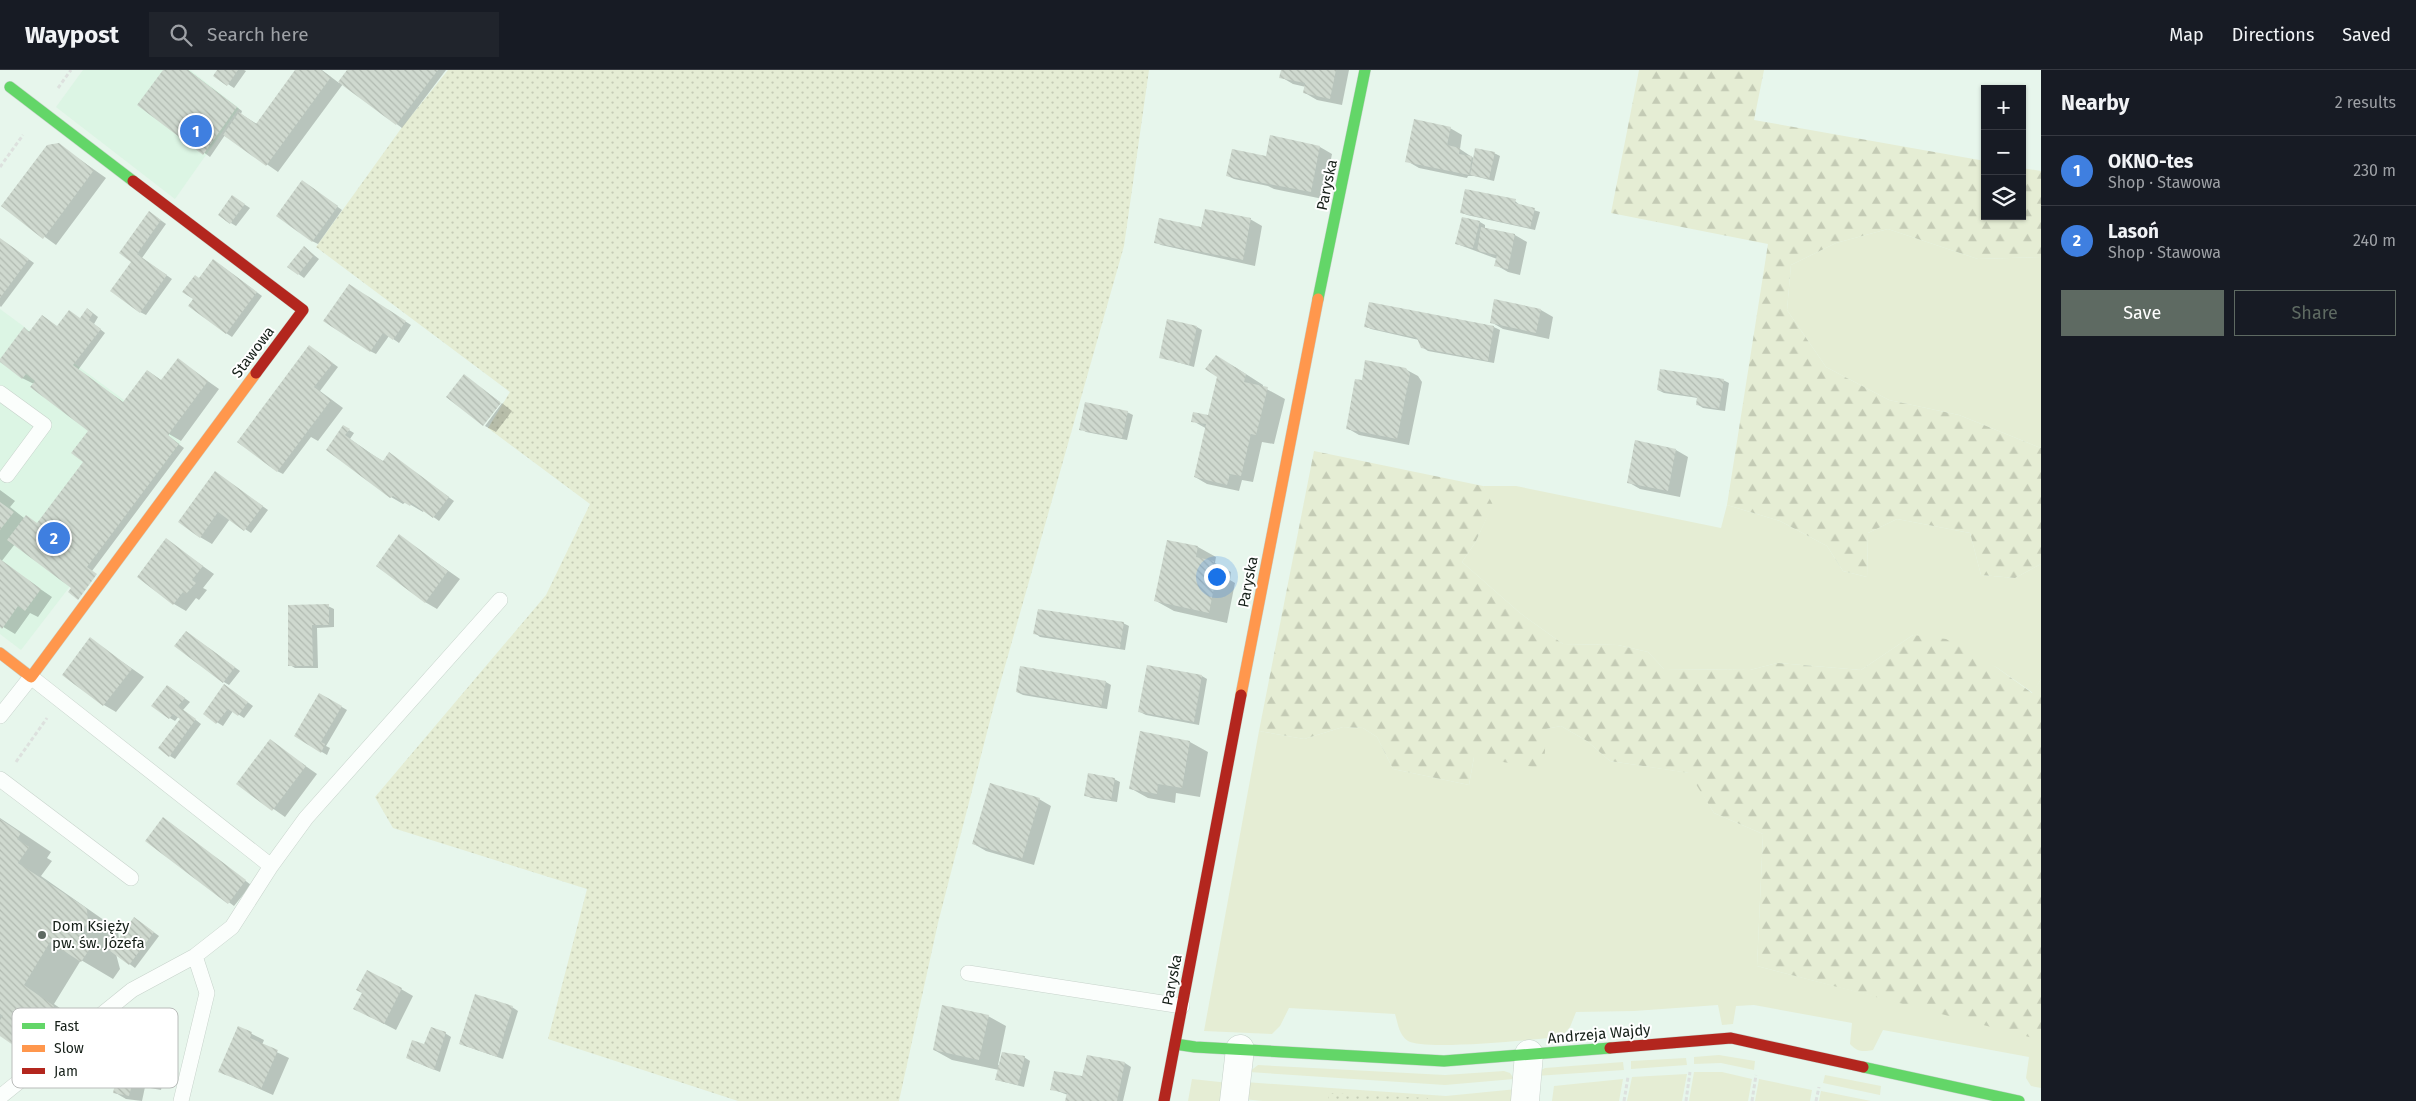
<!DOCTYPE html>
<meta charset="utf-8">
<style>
body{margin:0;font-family:"Fira Sans",sans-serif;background:#20242c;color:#f1f3f6}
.controls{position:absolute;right:15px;top:15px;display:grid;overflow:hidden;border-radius:0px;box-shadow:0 1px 4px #0004}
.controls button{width:45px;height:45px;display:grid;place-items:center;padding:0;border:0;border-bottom:1px solid #363941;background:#171b24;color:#f1f3f6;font:25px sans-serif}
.you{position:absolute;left:1216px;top:506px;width:18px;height:18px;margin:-12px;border:4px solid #fff;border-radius:50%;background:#1a73e8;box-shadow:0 0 0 8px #1a73e833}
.badge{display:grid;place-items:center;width:32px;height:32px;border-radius:50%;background:#5e6a62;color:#fff;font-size:16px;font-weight:700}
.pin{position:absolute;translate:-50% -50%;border:2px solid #fff;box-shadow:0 1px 5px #0006}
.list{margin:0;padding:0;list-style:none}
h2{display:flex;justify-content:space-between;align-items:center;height:65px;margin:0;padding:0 20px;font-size:21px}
h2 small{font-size:16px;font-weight:400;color:#9ea1a6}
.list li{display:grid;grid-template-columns:32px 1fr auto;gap:15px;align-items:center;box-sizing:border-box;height:70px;padding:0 20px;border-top:1px solid #363941}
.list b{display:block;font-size:19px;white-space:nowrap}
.list p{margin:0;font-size:16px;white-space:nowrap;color:#9ea1a6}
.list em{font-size:16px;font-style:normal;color:#9ea1a6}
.actions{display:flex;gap:10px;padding:15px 20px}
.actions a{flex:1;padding:11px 0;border:1px solid #5e6a62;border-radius:0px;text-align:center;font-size:18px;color:#5e6a62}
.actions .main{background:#5e6a62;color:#fff}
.icon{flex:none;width:28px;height:28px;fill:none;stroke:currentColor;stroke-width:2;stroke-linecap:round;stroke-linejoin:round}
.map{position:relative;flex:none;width:2041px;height:1031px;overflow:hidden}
header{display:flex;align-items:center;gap:30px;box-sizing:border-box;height:70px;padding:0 25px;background:#171b24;border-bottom:1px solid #363941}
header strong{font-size:24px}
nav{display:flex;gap:28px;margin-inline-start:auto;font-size:18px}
.search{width:350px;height:45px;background:#20242c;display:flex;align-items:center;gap:12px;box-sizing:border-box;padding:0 18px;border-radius:0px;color:#9ea1a6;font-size:19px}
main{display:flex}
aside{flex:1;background:#171b24}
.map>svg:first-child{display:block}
</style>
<header>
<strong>Waypost</strong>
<div class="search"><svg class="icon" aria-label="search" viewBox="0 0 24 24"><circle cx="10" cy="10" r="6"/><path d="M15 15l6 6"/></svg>Search here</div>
<nav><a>Map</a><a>Directions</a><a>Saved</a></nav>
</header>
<main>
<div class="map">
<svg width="2041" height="1031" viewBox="0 0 2041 1031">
<defs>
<pattern id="forest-firs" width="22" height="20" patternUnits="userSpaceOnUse" patternTransform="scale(1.25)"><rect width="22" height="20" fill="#e5edd4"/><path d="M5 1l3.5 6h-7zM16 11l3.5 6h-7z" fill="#c4cbb5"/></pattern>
<pattern id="park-dots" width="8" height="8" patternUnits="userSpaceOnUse" patternTransform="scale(1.25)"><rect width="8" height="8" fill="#e5edd4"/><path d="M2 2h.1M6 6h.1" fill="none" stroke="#c4cbb5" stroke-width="1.8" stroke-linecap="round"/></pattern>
<pattern id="building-back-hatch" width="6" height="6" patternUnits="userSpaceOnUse" patternTransform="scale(1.25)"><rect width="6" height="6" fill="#cfd9cf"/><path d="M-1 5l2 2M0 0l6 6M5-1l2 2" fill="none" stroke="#b1bab1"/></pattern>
</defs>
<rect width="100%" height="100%" fill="#e7f6ec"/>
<path fill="#dcf5e4" d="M83,0H190L239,38L175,129L56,37Z
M0,239L181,372L21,580L0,564Z"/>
<path fill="#e5edd4" d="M1888,159L1978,189L2041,187V378L1959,345L1889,330L1826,297L1787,240L1791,195L1836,173Z
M1483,416H1516L1721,458L1727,435L1780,451L1827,476L1843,501L1867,507L1868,463L1897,449L1970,463L1981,505L2015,508L2041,494V609L2033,623L1996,597L1913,565L1861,600L1777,593L1750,600L1664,599L1648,582L1618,575L1563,574L1520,543L1462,492L1475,473L1492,436Z
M1561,656L1587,671L1610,691L1690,703L1714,743L1763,764L1757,896L2038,968L2041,970V1018L2031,1016L2026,1008L2029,987L1883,960L1873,980C1863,982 1857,982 1850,974L1852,953L1754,935L1736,936L1733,954L1722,955L1718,935L1634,941L1576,942L1570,957L1561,967C1536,969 1425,981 1408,971C1399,965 1398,954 1395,944L1289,938L1280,956L1272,964L1204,961L1259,661L1304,669L1343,657L1363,658L1377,667L1393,699L1469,715L1474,687L1546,659Z
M1719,985L1755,991L1754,1000L1721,993L1694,994V987Z
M1686,988L1687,995L1631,999V991Z
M1623,992L1624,1000L1536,1006L1539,1001L1545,998Z
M1258,995L1445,1005L1504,1001L1510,1003L1514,1009L1445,1015L1249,1002Z
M1694,1002H1722L1752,1009L1748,1031H1689Z
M1687,1004L1682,1031H1627L1632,1007Z
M1825,1005L1881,1016L1880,1025L1823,1013Z
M1192,1009L1229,1013L1226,1031H1188Z
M1623,1009L1619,1031H1552L1554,1016Z
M1759,1009L1812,1020L1810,1031H1755Z
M1245,1012L1446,1026L1517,1019L1516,1031H1263L1243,1029Z
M1821,1021L1871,1031H1819Z"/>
<path fill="url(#forest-firs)" d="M1639,0H1764L1754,50L1985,91V146H2022V98L2041,101V187L1978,189L1888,159L1836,173L1791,195L1787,240L1826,297L1889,330L1959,345L2041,378V494L2015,508L1981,505L1970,463L1897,449L1868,463L1867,507L1843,501L1827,476L1780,451L1727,435L1768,174L1611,143Z
M1314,381L1483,416L1493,435L1475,473L1462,492L1520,543L1563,574L1618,575L1648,582L1664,599L1750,600L1777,593L1861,600L1913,565L1946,569L1996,597L2032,623L2041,609V970L1757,896L1763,764L1714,743L1689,703L1610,691L1587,671L1561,656L1546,659L1544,699L1474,687L1469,715L1393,699L1377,667L1363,658L1343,657L1304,669L1259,661Z"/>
<path fill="url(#park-dots)" d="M448,0H1149L1124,176L994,635L938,853L899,1031H738L548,969L587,819L393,758L375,727L546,525L590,434L488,358L510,322L316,177L400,60Z
M1329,1023L1428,1028L1427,1031H1328Z"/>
<path fill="#0003" d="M165,0H188L242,41L241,44L257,54L297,0H322L339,13L349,0H446L402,58L343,14L278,102L225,65L210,87L139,34Z
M218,0H244L246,1L234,18L214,5Z
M1282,0H1349L1342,35L1317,30L1305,23L1306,17L1293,14L1281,7Z
M1450,58L1462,65L1460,79L1475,89L1494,83L1500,86L1494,111L1474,106H1468L1467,108L1419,98L1407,91Z
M59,75L106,108L56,175L2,136Z
M1320,77L1332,84L1323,129L1274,119L1268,116L1234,109L1228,106L1267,87Z
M308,115L342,140L318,174L312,171Z
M238,130L250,138L236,156L231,153Z
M1515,131L1521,136L1540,142L1535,160L1467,145L1461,142Z
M155,146L166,154L142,188L172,209L146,245L140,242L133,192Z
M1250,149L1262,156L1255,196L1161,175L1155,172L1202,158Z
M1480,152L1485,155V158L1515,165L1527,172L1520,205L1508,202L1496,195L1497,189L1457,174Z
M0,169L34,193L1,237L0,236Z
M304,177L319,189L304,208L289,197Z
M219,194L262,226L232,267L226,263L195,229L199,209Z
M355,219L411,255L399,273L389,266L376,284L370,281Z
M1495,231L1541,240L1553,247L1549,269L1503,259L1491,252Z
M1370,233L1494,257L1500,260L1494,293L1428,281L1422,277L1419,270L1371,259L1365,256Z
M93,243L98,247L94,254L105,263L78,300L124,333L148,301L162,311L178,290L219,319L181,371L169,364L168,366L184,378L92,501L73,518L15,474L1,492L52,527L38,547L30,543L15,564L0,555V420L15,431L10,437L24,448L37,454L85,391L90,361L34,314L22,308L24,259L30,262L42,246L58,257Z
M1197,257L1202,260L1194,297L1160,287Z
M315,280L338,297L320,321L343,338L318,371L311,367L283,404L277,401Z
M1235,297L1263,315V317L1285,329L1274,374L1262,372L1253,412L1242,410L1239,421L1207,414L1195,407L1207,359L1193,351L1209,346L1218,307Z
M1405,299L1418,306L1422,312L1409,375L1359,365L1347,358L1363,312Z
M464,306L500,332L483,354Z
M1723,310L1729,313L1725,341L1703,338L1697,334L1698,328L1664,323L1658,320Z
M502,333L512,341L496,362L485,356Z
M1127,342L1133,345L1127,370L1086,362L1081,359Z
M349,360L354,363L350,369L373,385L384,392L389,384L454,431L439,451L424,440L423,442L406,432L403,434L391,427L329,381Z
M1676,380L1688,387L1680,427L1640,419L1628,412Z
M216,403L268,440L251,463L230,449L212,474L200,467Z
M399,466L460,509L437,539L425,532Z
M166,470L214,504L203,518L207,520L199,530L196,528L186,541L174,534Z
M1198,477L1216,487L1215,493L1231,502L1230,510L1235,513L1227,553L1174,541L1156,531Z
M328,536L334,539V557L317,558L318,598H295L290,595L289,537Z
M1123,553L1129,556L1125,580L1040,567L1035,563Z
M192,566L240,601L229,615L224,612Z
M90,569L144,607L116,642L104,635Z
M1202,606L1207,609L1199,655L1146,645L1140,642Z
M1106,612L1111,615L1107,639L1023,625L1017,622Z
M168,616L190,632L183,640L201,654L175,689L170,686L182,649L179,646L175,651L170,648Z
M230,619L253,636L244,648L233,641L223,656L204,644Z
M320,624L347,640L326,676L330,678L327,685L295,666Z
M270,671L317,704L285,747L238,714Z
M1190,672L1208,682L1200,727L1176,723L1175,733L1148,728L1130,718Z
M1114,709L1120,712L1117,732L1091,728L1085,725Z
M1039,729L1051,736L1034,795L986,781L974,774Z
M0,748L51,782L47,788L52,791L41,806L118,860L119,870L140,852L159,866L135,898L116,884L120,899L113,909L81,890L54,934L85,955L55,999L0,964Z
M169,752L251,815L234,836L147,771Z
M401,919L413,926L396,960L367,945Z
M512,937L518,941L503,989L460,974Z
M988,946L1006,956L998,995L1024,987L1030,991L1024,1017L997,1010L999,1000L952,990L934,980Z
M238,957L264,970L262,975L289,988L273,1025L220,1001Z
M445,963L451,967L440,1002L413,991L425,976Z
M156,978L168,985L161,1020L145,1017L142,1031L126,1029L114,1022Z
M1088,986L1125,993L1131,997L1123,1031H1066L1068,1025L1052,1019L1083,1008Z"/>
<path fill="url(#building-back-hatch)" d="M163,0H188L237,37L203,85L137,35Z
M217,0H238L227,16L213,6Z
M295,0H321L331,7L266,96L223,65L239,42L256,54Z
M347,0H438L396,55L338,12Z
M1281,0H1336L1330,29L1303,23L1305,13L1279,8Z
M1414,49L1451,57L1447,75L1460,78L1459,84L1472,86L1469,105L1405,92Z
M1270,65L1320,76L1311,122L1226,106L1232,79L1266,86Z
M59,73L94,100L43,169L1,136L47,75Z
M1475,78L1495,82L1489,109L1470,105Z
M302,110L338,136L312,172L276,146Z
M1465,119L1516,129L1515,133L1535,138L1530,158L1460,143Z
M232,125L245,134L230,154L218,145Z
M1205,139L1251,148L1243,190L1154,173L1159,148L1201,157Z
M149,141L161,150L137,184L167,205L140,243L110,221L131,192L119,183Z
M1462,147L1480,151L1473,178L1455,174Z
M1481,157L1515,164L1508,199L1494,196L1497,185L1477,181Z
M0,168L29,189L0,228Z
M304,176L314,185L298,205L287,197Z
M213,189L257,222L226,264L188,236L193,229L182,222L195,205L199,208Z
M349,214L406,251L393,270L383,263L370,282L323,251Z
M1494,229L1541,239L1536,263L1490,253Z
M1369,232L1494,256L1488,291L1421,278L1417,268L1364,257Z
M87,238L93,243L89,250L101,259L73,295L123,332L147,300L161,310L178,288L208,311L168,365L179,374L87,497L97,504L78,530L68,522L71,518L7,470L26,445L37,453L83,392L71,383L88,361L30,317L35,311L26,304L22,309L0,292V289L24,257L29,262L42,245L57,256L69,240L80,248Z
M1167,249L1197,256L1189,295L1159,288Z
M309,275L333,293L314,317L331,330L277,402L237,372Z
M1216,285L1246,304L1244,312L1268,317L1256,365L1251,364L1241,406L1230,404L1227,415L1194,407L1206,354L1191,352L1193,342L1208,345L1217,307L1205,299Z
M1365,290L1406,298L1410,304L1397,369L1346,359L1355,309L1362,310Z
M1660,299L1724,309L1719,339L1696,335L1697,327L1657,320Z
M464,304L501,333L483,356L446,327Z
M1085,332L1128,341L1122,368L1079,360Z
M343,355L350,359L345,365L367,381L383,391L389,382L449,427L433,448L412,433L410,436L393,426L390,428L326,380Z
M1635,370L1676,379L1668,421L1627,413Z
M215,401L263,436L244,461L218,442L200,468L178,452Z
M0,432L14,442L0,460Z
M399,464L448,501L425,533L376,496Z
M166,468L203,496L192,510L196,513L186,524L183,522L173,535L137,507Z
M1167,470L1198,476L1196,487L1214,491L1212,500L1217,502L1209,543L1154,531Z
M0,489L41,519L25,541L18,536L2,559L0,557Z
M329,534V555H312L313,596H288V535Z
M1038,539L1124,552L1120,578L1033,564Z
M186,561L235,597L223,613L174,576Z
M90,567L132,599L103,636L62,605Z
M1147,595L1202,605L1194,652L1138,642Z
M1020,596L1106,611L1101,637L1016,622Z
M224,614L248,632L238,646L228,639L216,654L203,644Z
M167,615L185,628L178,636L196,649L169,687L158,678L180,649L173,644L169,649L151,636Z
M319,623L342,636L321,672L325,674L321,683L294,666Z
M1140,661L1190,671L1182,718L1158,714L1157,724L1129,719Z
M270,669L306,696L272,741L236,714Z
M1088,703L1115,708L1111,730L1084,726Z
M990,713L1040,728L1022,789L972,774Z
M163,747L246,810L228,834L145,771Z
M0,749L21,763L17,769L29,777L18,793L85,837L87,840L88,852L81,863L86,867L89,880L81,892L50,872L24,915L54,936L23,982L0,966V950L3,946L0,944Z
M134,847L154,862L129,895L110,881Z
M367,900L402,918L384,954L353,939L362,923L356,920Z
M475,924L513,936L497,987L459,974Z
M942,935L989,945L979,990L933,980Z
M238,956L252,962L250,968L278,980L261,1019L218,1002Z
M431,957L446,962L434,1000L406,988L412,970L424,974Z
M125,970L157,977L149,1014L133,1011L129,1026L113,1023Z
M1002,982L1025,986L1018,1015L995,1010Z
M1087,985L1125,992L1117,1031H1065L1067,1023L1050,1020L1054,1001L1082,1006Z"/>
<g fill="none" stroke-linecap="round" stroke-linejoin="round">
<g stroke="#c7d3cb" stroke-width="16">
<path id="lane" d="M0,323L44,355L7,405
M0,646L31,607L271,796
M0,709L131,808
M968,903L1182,936
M0,1027L132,920L195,886L232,857L271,796L306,748L500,530
M181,1031L207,923L195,886"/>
</g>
<g stroke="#c7d3cb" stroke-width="29">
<path id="street" d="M1234,1031L1240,979
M1525,1031L1529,984"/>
</g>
<g stroke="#c7d3cb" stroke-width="12">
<path id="fast" d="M10,17L133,111
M1318,229L1365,0
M1175,974L1195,977L1444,991L1610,978
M1863,997L2019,1031"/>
</g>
<g stroke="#c7d3cb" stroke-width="12">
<path id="slow" d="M0,583L31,607L256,303
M1241,625L1318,229"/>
</g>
<g stroke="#c7d3cb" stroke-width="12">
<path id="jam" d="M133,111L303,240L256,303
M1610,978L1731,968L1863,997
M1164,1031L1241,625"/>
</g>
<path stroke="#dde1de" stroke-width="3" stroke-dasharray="4 2.5" stroke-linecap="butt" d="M58,18L71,0
M0,97L23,65
M16,692L47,648
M1624,1031L1628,1007
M1686,1031L1690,1002
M1752,1031L1756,1005
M1816,1031L1819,1017"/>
<use href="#lane" stroke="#fbfefc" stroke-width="15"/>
<use href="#street" stroke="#fbfefc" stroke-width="28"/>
<use href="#fast" stroke="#63d668" stroke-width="11"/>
<use href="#slow" stroke="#ff974d" stroke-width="11"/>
<use href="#jam" stroke="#b3261e" stroke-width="11"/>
</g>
<circle fill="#5e6a62" stroke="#fff" stroke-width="2" cx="42" cy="865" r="5"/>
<g text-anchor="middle" stroke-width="4" stroke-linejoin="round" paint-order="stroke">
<g font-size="15" fill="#151f18" stroke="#fff">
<text transform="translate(1327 115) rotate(-78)" y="5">Paryska</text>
<text transform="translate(253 282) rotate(-53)" y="5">Stawowa</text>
<text transform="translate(1248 512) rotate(-79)" y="5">Paryska</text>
<text transform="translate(1172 910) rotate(-79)" y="5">Paryska</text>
<text transform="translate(1599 964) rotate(-5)" y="5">Andrzeja Wajdy</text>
</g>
<g font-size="15" fill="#151f18" stroke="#fff" text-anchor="start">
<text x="52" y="861">Dom Księży<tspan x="52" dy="17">pw. św. Józefa</tspan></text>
</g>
</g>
<rect x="12" y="938" width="166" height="80" rx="8" fill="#fff" stroke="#b9bcba" stroke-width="1"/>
<rect x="22" y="953" width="23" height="6" fill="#63d668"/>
<rect x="22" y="975" width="23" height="7" fill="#ff974d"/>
<rect x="22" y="998" width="23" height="6" fill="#b3261e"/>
<g font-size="14" fill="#151f18">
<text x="54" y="961">Fast</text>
<text x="54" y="983">Slow</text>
<text x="54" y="1006">Jam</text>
</g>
</svg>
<div class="controls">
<button>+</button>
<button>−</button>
<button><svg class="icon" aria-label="layers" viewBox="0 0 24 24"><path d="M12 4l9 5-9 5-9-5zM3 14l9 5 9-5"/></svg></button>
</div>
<div class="you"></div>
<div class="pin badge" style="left:196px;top:61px;background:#3f7fe0">1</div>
<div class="pin badge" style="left:54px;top:468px;background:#3f7fe0">2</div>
</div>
<aside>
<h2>Nearby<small>2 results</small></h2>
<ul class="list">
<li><span class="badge" style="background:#3f7fe0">1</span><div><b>OKNO-tes</b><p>Shop · Stawowa</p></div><em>230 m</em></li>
<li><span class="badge" style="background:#3f7fe0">2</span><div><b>Lasoń</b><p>Shop · Stawowa</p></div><em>240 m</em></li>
</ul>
<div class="actions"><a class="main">Save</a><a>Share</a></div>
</aside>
</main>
